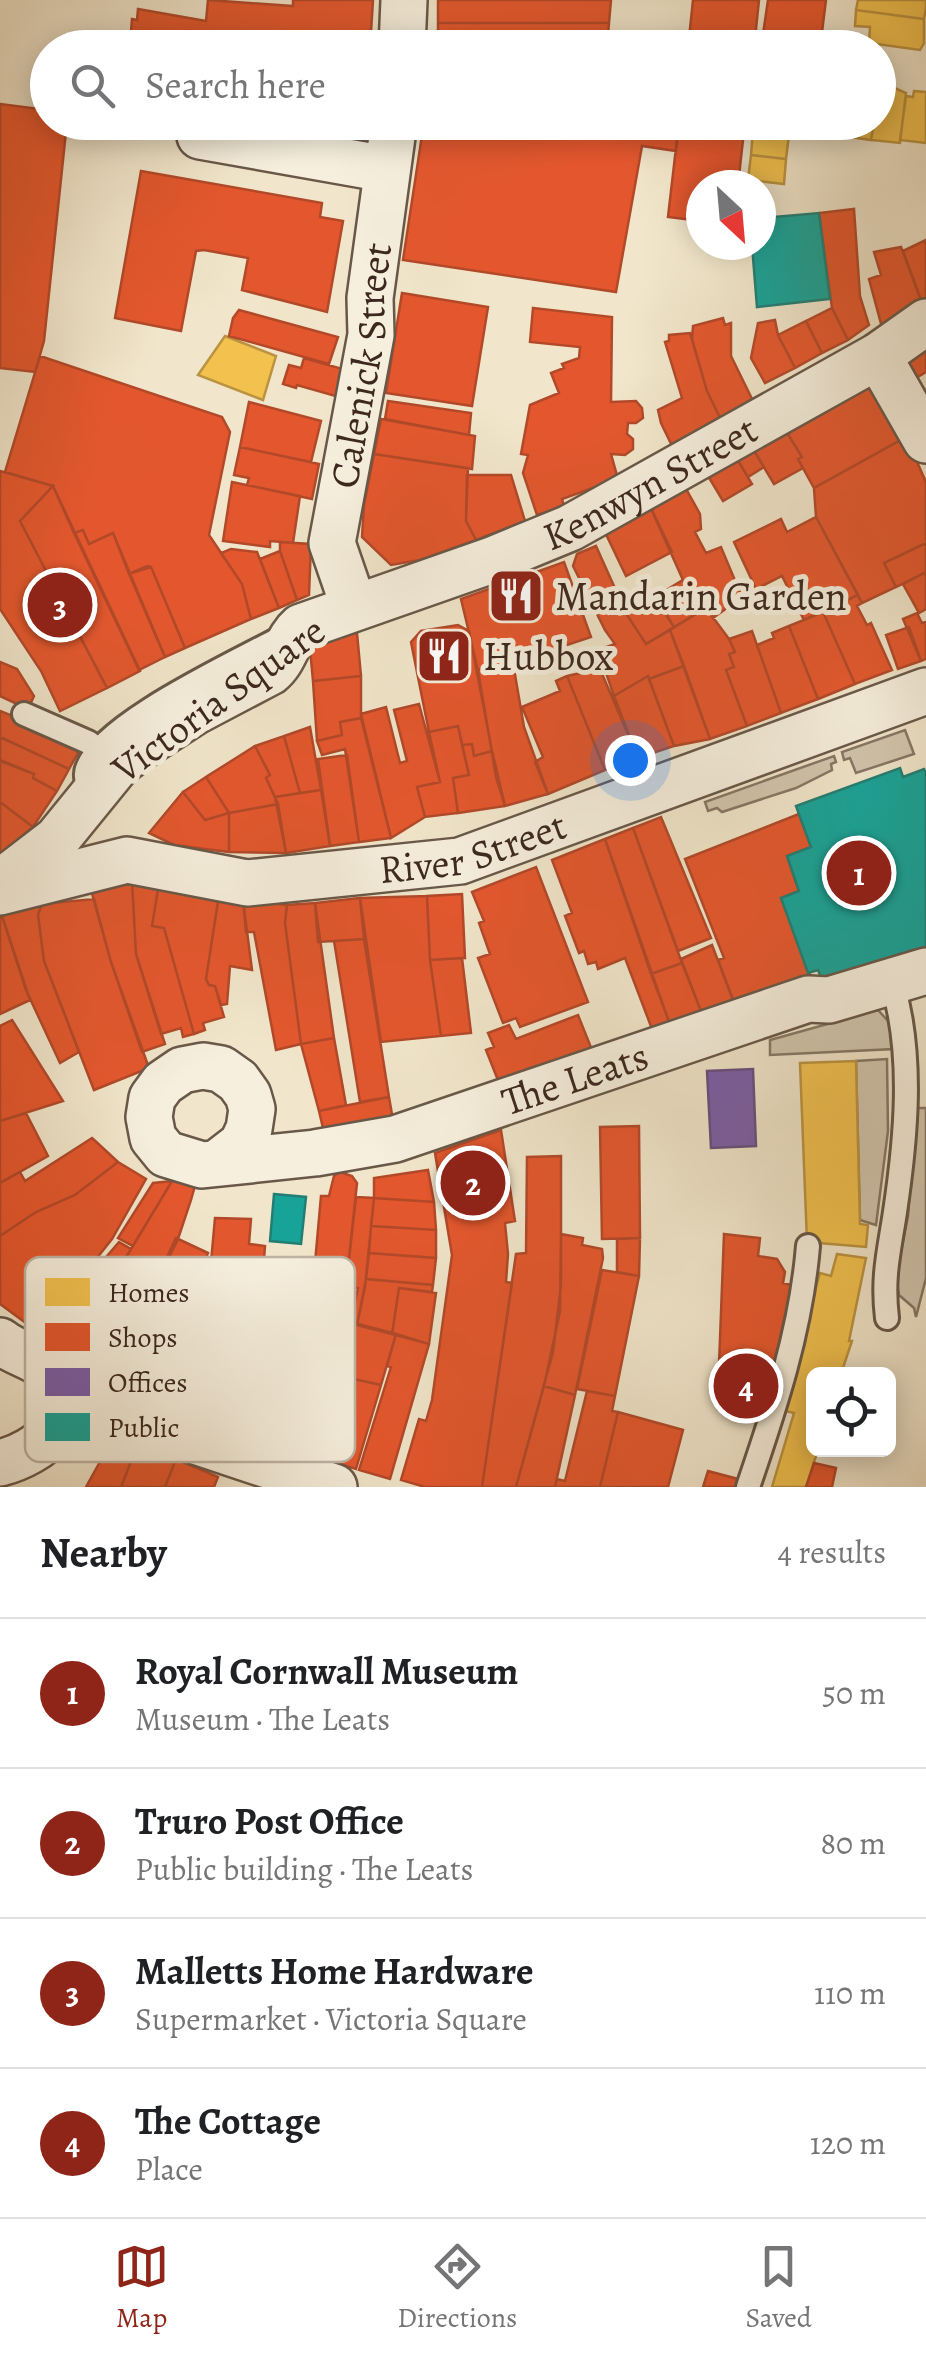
<!DOCTYPE html>
<meta charset="utf-8">
<style>
body{margin:0;font-family:Alegreya,serif;background:#f6f6f6;color:#202124}
.controls{position:absolute;right:30px;bottom:30px;display:grid;overflow:hidden;border-radius:15px;box-shadow:0 5px 25px #0003}
.controls button{width:90px;height:90px;display:grid;place-items:center;padding:0;border:0;border-bottom:2px solid #e0e0e0;background:#fff;color:#202124;font:50px sans-serif}
.compass{position:absolute;left:686px;top:170px;width:90px;height:90px;border-radius:50%;background:#fff;box-shadow:0 5px 25px #0003;rotate:154deg}
.you{position:absolute;left:630px;top:760px;width:35px;height:35px;margin:-25px;border:8px solid #fff;border-radius:50%;background:#1a73e8;box-shadow:0 0 0 15px #1a73e833}
.badge{display:grid;place-items:center;width:65px;height:65px;border-radius:50%;background:#8f2418;color:#fff;font-size:32px;font-weight:700}
.pin{position:absolute;translate:-50% -50%;border:5px solid #fff;box-shadow:0 2px 10px #0006}
.list{margin:0;padding:0;list-style:none}
h2{display:flex;justify-content:space-between;align-items:center;height:130px;margin:0;padding:0 40px;font-size:42px}
h2 small{font-size:32px;font-weight:400;color:#757577}
.list li{display:grid;grid-template-columns:65px 1fr auto;gap:30px;align-items:center;box-sizing:border-box;height:150px;padding:0 40px;border-top:2px solid #e0e0e0}
.list b{display:block;font-size:38px;white-space:nowrap}
.list p{margin:0;font-size:32px;white-space:nowrap;color:#757577}
.list em{font-size:32px;font-style:normal;color:#757577}
.icon{flex:none;width:55px;height:55px;fill:none;stroke:currentColor;stroke-width:2;stroke-linecap:round;stroke-linejoin:round}
.map{position:relative;flex:none;width:926px;height:1487px;overflow:hidden}
.search{position:absolute;background:#fff;box-shadow:0 5px 25px #0003;left:30px;right:30px;top:30px;height:110px;display:flex;align-items:center;gap:25px;box-sizing:border-box;padding:0 35px;border-radius:55px;color:#757577;font-size:38px}
.sheet{height:730px;background:#fff}
nav{display:flex;justify-content:space-around;align-items:center;box-sizing:border-box;height:140px;border-top:2px solid #e0e0e0;background:#fff;font-size:28px;color:#757577}
nav a{display:grid;justify-items:center;gap:5px}
nav .on{color:#8f2418}
.map>svg:first-child{display:block}
</style>
<div class="map">
<svg width="926" height="1487" viewBox="0 0 926 1487">
<rect width="100%" height="100%" fill="#f1e6cb"/>
<filter id="stains"><feTurbulence type="fractalNoise" baseFrequency=".002" numOctaves="4"/><feColorMatrix values="0 0 0 0 .2 0 0 0 0 .09 0 0 0 0 .02 0 0 0 .5 -.17"/></filter>
<radialGradient id="worn" r=".72"><stop offset=".6" stop-color="#630" stop-opacity="0"/><stop offset="1" stop-color="#630" stop-opacity=".3"/></radialGradient>
<path fill="#d2c6ae" stroke="#877766" stroke-width="2.5" d="M905,730L914,754L856,773L850,758L844,760L842,752Z
M834,756L836,762L831,764L832,770L796,788L722,812L717,808L708,811L705,802Z
M878,1010L889,1022L894,1049L770,1055V1040Z
M887,1059L888,1131L876,1225L860,1220L856,1061Z
M916,1108H926V1278L916,1317L914,1308L899,1295L896,1277L908,1216Z"/>
<path fill="#f2c14e" stroke="#bb9340" stroke-width="2.5" d="M858,0H926V8L924,19L856,10Z
M856,10L924,19V43L920,50L869,43L870,27L855,26Z
M892,87L906,93L900,143L871,140L874,122H878V90L889,91Z
M914,91L926,92V143L900,140L906,96L913,97Z
M754,122H790L789,135L753,130Z
M845,122H874L871,140L843,136Z
M753,130L789,135L786,159L751,155Z
M751,155L786,159L784,184L748,180Z
M225,336L276,356L263,400L198,375Z
M856,1061L860,1224L868,1225L866,1247L807,1242L800,1063Z
M837,1254L866,1258L849,1341H852L841,1374H814V1450H818L806,1487H772L794,1413L781,1410L805,1325L820,1273L831,1276Z
M719,1365L772,1376L766,1406L754,1403L751,1413L732,1409L734,1398L722,1395Z"/>
<path fill="#e4572e" stroke="#b24929" stroke-width="2.5" d="M208,0L293,6V0H373L370,48H135L130,44L132,19L137,20L138,9L206,21Z
M438,0H611L609,23H438Z
M693,0H759L754,48H688Z
M768,0H826L820,48H761Z
M438,23H609L607,48H438Z
M0,104L48,110V122H67L44,341L35,372L0,368Z
M424,122H538L577,129L578,122H679L676,151L642,146L616,292L403,260Z
M679,122H745L738,185H701V221L668,217Z
M141,171L322,203L320,217L343,221L327,312L242,290L248,258L204,250L196,251L181,331L115,318Z
M854,209L860,296L869,325L848,340L832,308L819,213Z
M926,240V297L921,300L903,251Z
M901,247L921,300L916,312L883,331L869,279L881,275L874,252Z
M402,293L488,307L472,406L386,393Z
M533,308L612,317L611,402L636,401L642,408L643,418L636,423H628L627,434L633,439V449L625,455L611,454L618,479L562,499L564,506L537,515L523,473L528,455L521,454L530,405L559,393L551,373L564,368L562,364L579,358L580,347L530,342Z
M832,308L848,340L822,353L806,321Z
M239,310L338,337L329,364L229,336L233,318Z
M723,318L725,325L731,323V356L753,401L724,426L707,391L692,339L693,326Z
M775,320L778,335L795,368L765,383L751,358L758,323Z
M806,321L822,353L795,368L778,335Z
M690,333L707,391L724,426L676,454L661,423L658,410L682,398L665,342L669,341V335Z
M926,339V372L916,378L905,358Z
M40,356L222,417L230,432L209,535L242,584L251,619L185,648L151,567L129,574L113,533L89,544L83,530L74,533L53,486L5,472Z
M304,358L346,370L339,397L297,385L296,388L283,384L289,365L301,368Z
M873,379L906,437L814,488L798,459L802,457L783,426Z
M388,401L471,413L469,435L385,419Z
M249,402L321,421L311,462L240,447Z
M381,419L475,436L472,469L374,454Z
M783,426L802,457L798,459L803,468L774,484L750,444Z
M906,437L926,482V543L884,563L896,587L862,603L816,517L814,488Z
M750,444L764,467L748,477L734,454Z
M240,447L319,464L312,499L247,485L249,478L234,475Z
M374,454L468,468L466,521L476,540L420,560L391,565L362,537L364,505Z
M734,454L752,484L723,501L705,471Z
M0,471L53,486L20,521L107,688L60,711L41,671L0,609Z
M467,475H511L525,521L476,540L466,521Z
M232,482L300,496L293,543L270,541V547L223,541Z
M53,486L140,671L107,688L20,521Z
M685,487L700,514L701,529L695,532L706,553L721,547L742,597L713,618L683,580L649,504Z
M649,504L672,552L626,576L603,528Z
M816,517L858,595L804,620L782,576L756,589L734,542L781,519L787,532Z
M83,530L89,544L113,533L165,657L139,670L74,533Z
M280,542L311,544L309,595L297,600L280,551Z
M926,543V572L896,587L884,563Z
M596,546L627,615L646,644L670,630L684,666L649,679L648,676L614,696L598,650L615,644L605,630L573,566L577,554Z
M231,549L257,552L279,608L251,619L242,584L221,553Z
M280,551L297,600L279,608L260,559Z
M564,562L591,637L513,663L478,670L461,599Z
M147,566L151,567L185,648L165,657L129,574Z
M926,572V609L919,613L903,584Z
M683,580L706,608L674,627L655,597Z
M858,595L862,603L857,606L867,625L871,623L892,670L855,684L823,612Z
M655,597L674,627L646,644L627,615Z
M706,608L729,639L735,652L729,654L734,667L726,670L747,726L710,739L670,630Z
M823,612L855,684L818,699L789,626Z
M917,613L922,623L926,622V659L921,661L903,619Z
M458,625L469,631L492,751L474,756L472,744L462,745L458,726L429,732L411,642L421,631Z
M789,626L818,699L781,713L757,645L774,638L772,633Z
M909,627L921,661L898,669L886,635Z
M752,631L781,713L747,726L726,670L734,667L729,654L735,652L729,639Z
M357,633L361,676L313,681L310,649L317,640Z
M0,662L17,669L34,696L28,709L0,696Z
M513,663L524,727L548,794L505,806L496,777L478,670Z
M684,666L710,739L674,746L649,679Z
M600,669L638,758L605,770L567,676Z
M361,676V718L340,722L342,735L317,741L313,681Z
M567,676L605,770L548,794L535,762L543,757L522,707L560,691L556,681Z
M648,676L674,746L638,758L614,696Z
M419,704L440,782L417,787L425,817L391,838L361,714L386,707L400,763L407,761L394,710Z
M0,711L74,741L78,753L69,769L0,737Z
M361,718L391,838L359,842L345,749L322,755L317,741L342,735L340,722Z
M458,726L469,775L453,778L458,813L425,817L417,787L440,782L429,732Z
M310,727L321,790L300,793L284,736Z
M284,736L300,793L275,797L266,778L270,775L255,746Z
M0,737L69,769L57,791L33,778L34,774L0,761Z
M472,744L474,756L492,751L505,806L458,813L453,778L469,775L462,745Z
M255,746L270,775L266,778L278,804L229,813L206,777Z
M347,755L359,842L330,846L318,759Z
M0,760L34,774L33,778L57,791L33,827L0,802Z
M206,777L229,813L205,820L183,792Z
M321,790L330,846L286,853L275,797Z
M183,792L205,820L229,813V852L174,845L149,833Z
M0,802L33,827L0,855Z
M278,804L286,853L229,852V813Z
M799,814L811,847L787,856L799,891L781,898L812,980L737,1010L718,960L724,958L685,859Z
M661,817L711,938L678,951L633,828Z
M633,828L682,963L651,974L605,839Z
M605,839L669,1022L652,1029L625,958L598,969L596,962L588,964L584,951L579,953L565,916L572,913L552,860Z
M536,867L588,1002L520,1027L516,1018L503,1023L478,958L490,954L479,923L484,921L472,892Z
M132,881L159,883L152,926L164,928L194,1034L183,1037L181,1028L161,1034L136,954Z
M132,881L136,954L165,1044L142,1052L111,962L91,890Z
M159,883L219,895L206,979L209,985L215,986L224,1017L203,1023L205,1030L194,1034L164,928L152,926Z
M462,894L465,958L430,960L427,896Z
M219,895L243,900L252,970L230,966L227,1004L221,1005L215,986L209,985L206,979Z
M427,896L430,960L441,1036L381,1042L360,898Z
M360,898L364,939L318,942L315,903Z
M36,899L42,904L38,915L44,961L79,1052L60,1063L26,990L2,916Z
M94,899L111,962L149,1068L94,1090L44,961L38,915L42,904Z
M243,900L287,905L285,923L301,1044L276,1050L254,932H246Z
M315,903L334,1038L301,1044L285,923L287,905Z
M2,916L30,1000L0,1014V917Z
M364,939L389,1097L360,1102L334,941Z
M712,945L736,1008L704,1019L681,959Z
M462,958L471,1033L441,1036L430,960Z
M682,963L704,1019L672,1029L651,974Z
M578,1015L596,1060L503,1093L486,1050L494,1047L488,1033L509,1025L516,1039Z
M12,1020L63,1101L0,1121V1026Z
M334,1038L346,1105L319,1111L301,1044Z
M389,1097L394,1126L326,1141L319,1111Z
M26,1113L48,1156L0,1183V1121Z
M639,1126L640,1238L602,1239L600,1127Z
M501,1130L515,1221L505,1223L508,1254L506,1282L512,1283L482,1487H425L401,1480L419,1419L426,1421L432,1400L452,1255L435,1153Z
M92,1138L118,1162L75,1195L36,1212L0,1236V1183L20,1172L25,1181Z
M561,1156V1285L553,1352L516,1487H482L516,1254L526,1253L527,1157Z
M118,1162L146,1179L112,1239L38,1332L0,1304V1236L36,1212L75,1195Z
M428,1170L434,1202L374,1198V1178Z
M340,1172L352,1176L357,1183L347,1277L314,1274L321,1196H329L334,1176Z
M172,1181L133,1246L118,1238L153,1183Z
M172,1181L196,1182L191,1200L178,1239L127,1342L107,1373L70,1350Z
M356,1197L374,1198L365,1287L357,1325L350,1323L358,1288L313,1283L314,1274L347,1277Z
M374,1198L434,1202L436,1230L371,1226Z
M215,1218L251,1219L249,1244L265,1246L263,1273L248,1272L234,1345L213,1380L206,1379L197,1417L139,1390L193,1290L208,1295Z
M371,1226L436,1230V1258L369,1253Z
M561,1234L583,1238L582,1245L602,1249L603,1258L575,1395L544,1386L560,1311Z
M724,1234L760,1238L758,1256L777,1259L785,1272L783,1283L792,1285L772,1376L719,1365Z
M176,1238L208,1253L206,1258L212,1260L210,1286L208,1295L193,1290L139,1390L107,1373L127,1342Z
M640,1238L639,1276L617,1272V1239Z
M119,1242L131,1249L70,1350L41,1333Z
M369,1253L436,1258L433,1285L366,1279Z
M602,1270L639,1276L615,1396L577,1389Z
M366,1279L433,1285L432,1292L399,1288L392,1334L357,1325Z
M399,1288L436,1293L429,1344L392,1334Z
M313,1312L396,1334L381,1385L340,1376L319,1451L271,1438L286,1385L301,1389L315,1329L309,1328Z
M396,1334L429,1344L390,1479L359,1470L391,1367L387,1366Z
M340,1376L381,1385L356,1469L323,1459L319,1451Z
M544,1386L575,1395L555,1487H516Z
M587,1391L615,1396L612,1411L618,1412L600,1487H555L557,1479L565,1481Z
M618,1412L683,1430L668,1487H600Z
M138,1444L176,1459L165,1487H121Z
M138,1444L121,1487H86L101,1460Z
M176,1459L218,1477L214,1487H165Z
M814,1463L836,1468L832,1487H806Z
M708,1471L738,1479L736,1487H703Z"/>
<path fill="#7b5ea7" stroke="#684e7e" stroke-width="2.5" d="M753,1069L756,1146L711,1148L707,1071Z"/>
<path fill="#17a398" stroke="#227e73" stroke-width="2.5" d="M819,213L830,299L757,307L752,245H761V218Z
M900,768L903,777L924,769L926,773V951L825,988L818,970L808,973L781,898L799,891L787,856L811,847L796,806Z
M274,1194L306,1197L301,1244L270,1241Z"/>
<g fill="none" stroke-linecap="round" stroke-linejoin="round">
<g stroke="#695849" stroke-width="28">
<path id="lane" d="M24,714L88,742L110,758
M88,788C88,787 85,774 86,773C92,727 245,658 286,635
M887,1318C882,1277 889,1252 895,1212C906,1138 914,1055 892,982
M748,1487C775,1408 801,1330 808,1246"/>
</g>
<g stroke="#695849" stroke-width="50">
<g id="street">
<path d="M402,48L404,0"/>
<path d="M200,136L386,169"/>
<path d="M878,356L926,440"/>
<path id="s1" d="M354,607L332,543L371,335L370,298L394,122"/>
<path id="s2" d="M0,883L57,839L118,764L140,747L194,712L270,672C286,659 286,640 301,627L492,560L570,528L878,356L926,322"/>
<path id="s3" d="M0,892L127,860L247,883L460,861L926,691"/>
<path id="s4" d="M220,1161L242,1144L249,1129L252,1109L248,1095L238,1081L221,1069L203,1066L182,1070L163,1083L152,1098L149,1117L153,1138L166,1154L202,1165L315,1153L395,1139L808,999L829,1000L926,971"/>
<path d="M0,1341C16,1354 39,1357 53,1373C88,1417 39,1453 0,1463"/>
<path d="M63,1399L118,1409L189,1439L334,1487"/>
</g>
</g>
<use href="#lane" stroke="#f6efdd" stroke-width="22"/>
<use href="#street" stroke="#f6efdd" stroke-width="45"/>
</g>
<defs>
<g id="restaurant-square" transform="scale(2.875)"><rect x="-9" y="-9" width="18" height="18" rx="4" fill="#8f2418" stroke="#f6efdd"/><path d="M-5-6h1v4h1v-4h1v4h1v-4h1v5L-1.5 .5V6h-2V.5L-5-1ZM5-6V6H3V1.5H1.5Q1.5-4 5-6Z" fill="#fff"/></g>
</defs>
<g fill-rule="evenodd">
<use href="#restaurant-square" x="516" y="596"/>
<use href="#restaurant-square" x="444" y="656"/>
</g>
<g text-anchor="middle" stroke-width="10" stroke-linejoin="round" paint-order="stroke">
<g font-size="40" fill="#3c281e" stroke="#f6efdd">
<text dy="14" stroke="none"><textPath href="#s1" startOffset="248">Calenick Street</textPath></text>
<text dy="14" stroke="none"><textPath href="#s2" startOffset="780">Kenwyn Street</textPath></text>
<text transform="translate(218 699) rotate(-36)" y="14">Victoria Square</text>
<text dy="14" stroke="none"><textPath href="#s3" startOffset="482">River Street</textPath></text>
<text dy="14" stroke="none"><textPath href="#s4" startOffset="682">The Leats</textPath></text>
</g>
<g font-size="40" fill="#3c281e" stroke="#f6efdd" text-anchor="start">
<text x="555" y="610">Mandarin Garden</text>
<text x="483" y="670">Hubbox</text>
</g>
</g>
<rect x="25" y="1257" width="330" height="205" rx="15" fill="#f6efdd" stroke="#beb3a4" stroke-width="2.5"/>
<rect x="45" y="1278" width="45" height="28" fill="#f2c14e"/>
<rect x="45" y="1323" width="45" height="28" fill="#e4572e"/>
<rect x="45" y="1368" width="45" height="28" fill="#7b5ea7"/>
<rect x="45" y="1413" width="45" height="28" fill="#17a398"/>
<g font-size="28" fill="#3c281e">
<text x="108" y="1302">Homes</text>
<text x="108" y="1347">Shops</text>
<text x="108" y="1392">Offices</text>
<text x="108" y="1437">Public</text>
</g>
<rect width="100%" height="100%" filter="url(#stains)"/>
<rect width="100%" height="100%" fill="url(#worn)"/>
</svg>
<div class="controls">
<button><svg class="icon" aria-label="locate" viewBox="0 0 24 24"><circle cx="12" cy="12" r="6"/><path d="M12 2v4M12 18v4M2 12h4M18 12h4"/></svg></button>
</div>
<svg class="compass" viewBox="-18 -18 36 36"><path d="M0-13l5 13h-10z" fill="#e53935"/><path d="M0 13l5-13h-10z" fill="#757577"/></svg>
<div class="you"></div>
<div class="pin badge" style="left:859px;top:873px">1</div>
<div class="pin badge" style="left:473px;top:1183px">2</div>
<div class="pin badge" style="left:60px;top:605px">3</div>
<div class="pin badge" style="left:746px;top:1386px">4</div>
<div class="search"><svg class="icon" aria-label="search" viewBox="0 0 24 24"><circle cx="10" cy="10" r="6"/><path d="M15 15l6 6"/></svg>Search here</div>
</div>
<section class="sheet">
<h2>Nearby<small>4 results</small></h2>
<ul class="list">
<li><span class="badge">1</span><div><b>Royal Cornwall Museum</b><p>Museum · The Leats</p></div><em>50 m</em></li>
<li><span class="badge">2</span><div><b>Truro Post Office</b><p>Public building · The Leats</p></div><em>80 m</em></li>
<li><span class="badge">3</span><div><b>Malletts Home Hardware</b><p>Supermarket · Victoria Square</p></div><em>110 m</em></li>
<li><span class="badge">4</span><div><b>The Cottage</b><p>Place</p></div><em>120 m</em></li>
</ul>
</section>
<nav>
<a class="on"><svg class="icon" aria-label="map" viewBox="0 0 24 24"><path d="M3 6l6-2 6 2 6-2v14l-6 2-6-2-6 2zM9 4v14M15 6v14"/></svg>Map</a>
<a><svg class="icon" aria-label="directions" viewBox="0 0 24 24"><path d="M12 3l9 9-9 9-9-9zM9 14v-3h6M13 9l2 2-2 2"/></svg>Directions</a>
<a><svg class="icon" aria-label="saved" viewBox="0 0 24 24"><path d="M7 4h10v16l-5-4-5 4z"/></svg>Saved</a>
</nav>
